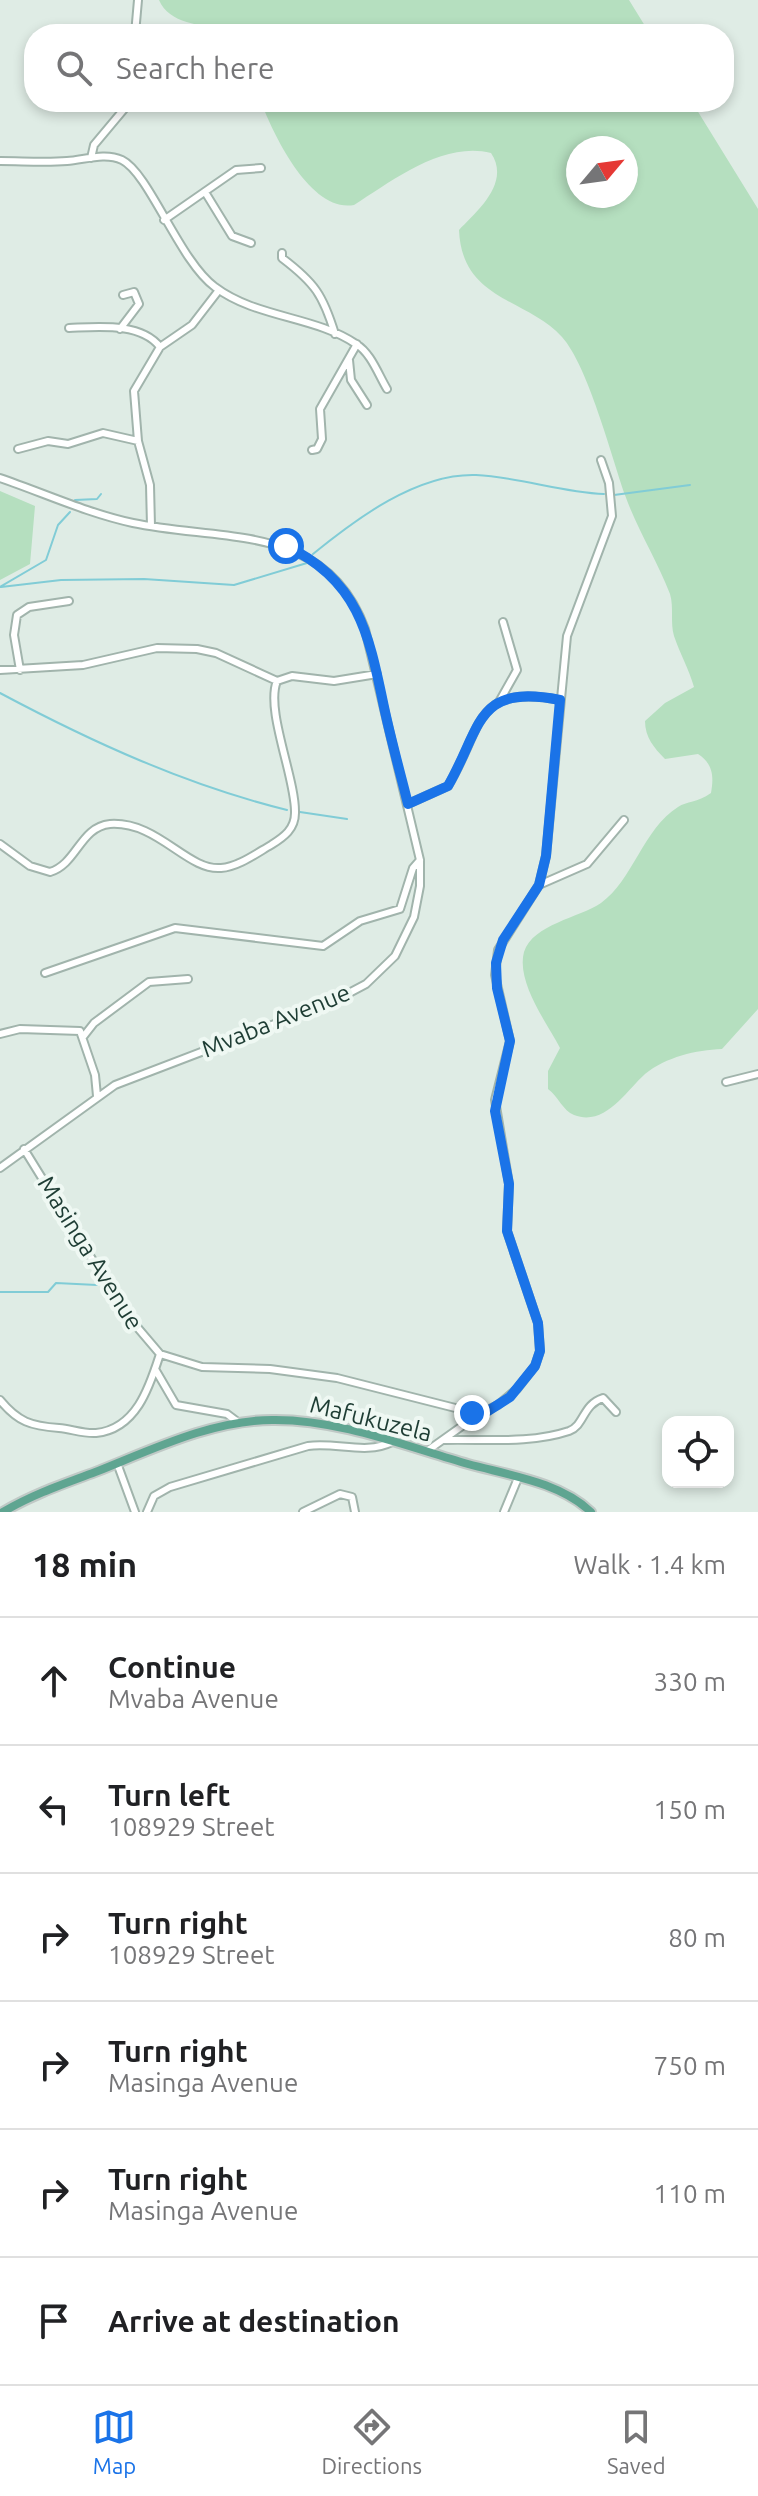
<!DOCTYPE html>
<meta charset="utf-8">
<style>
body{margin:0;font-family:Ubuntu,sans-serif;background:#f2f2f2;color:#202124}
.controls{position:absolute;right:24px;bottom:24px;display:grid;overflow:hidden;border-radius:16px;box-shadow:0 4px 12px #0003}
.controls button{width:72px;height:72px;display:grid;place-items:center;padding:0;border:0;border-bottom:2px solid #e0e0e0;background:#fff;color:#202124;font:40px sans-serif}
.compass{position:absolute;left:566px;top:136px;width:72px;height:72px;border-radius:50%;background:#fff;box-shadow:0 4px 12px #0003;rotate:61deg}
.stop{position:absolute;width:24px;height:24px;margin:-18px;border:6px solid #1a73e8;border-radius:50%;background:#fff}
.stop.end{background:#1a73e8;border-color:#fff;box-shadow:0 2px 8px #0008}
.list{margin:0;padding:0;list-style:none}
h2{display:flex;justify-content:space-between;align-items:center;height:104px;margin:0;padding:0 32px;font-size:34px}
h2 small{font-size:26px;font-weight:400;color:#757577}
.list li{display:grid;grid-template-columns:52px 1fr auto;gap:24px;align-items:center;box-sizing:border-box;height:128px;padding:0 32px;border-top:2px solid #e0e0e0}
.list b{display:block;font-size:30px;white-space:nowrap}
.list p{margin:0;font-size:26px;white-space:nowrap;color:#757577}
.list em{font-size:26px;font-style:normal;color:#757577}
.icon{flex:none;width:44px;height:44px;fill:none;stroke:currentColor;stroke-width:2;stroke-linecap:round;stroke-linejoin:round}
.map{position:relative;flex:none;width:758px;height:1512px;overflow:hidden}
.search{position:absolute;background:#fff;box-shadow:0 4px 12px #0003;left:24px;right:24px;top:24px;height:88px;display:flex;align-items:center;gap:20px;box-sizing:border-box;padding:0 28px;border-radius:32px;color:#757577;font-size:30px}
.sheet{height:872px;background:#fff}
nav{display:flex;justify-content:space-around;align-items:center;box-sizing:border-box;height:112px;border-top:2px solid #e0e0e0;background:#fff;font-size:22px;color:#757577}
nav a{display:grid;justify-items:center;gap:4px}
nav .on{color:#1a73e8}
.map>svg:first-child{display:block}
</style>
<div class="map">
<svg width="758" height="1512" viewBox="0 0 758 1512">
<rect width="100%" height="100%" fill="#dfece5"/>
<path fill="#b5dfbf" fill-rule="evenodd" d="M159,0H629L650,34H229L224,29C201,25 169,24 159,0Z
M261,102H692L758,209V1009L722,1049C696,1050 666,1057 645,1074C626,1091 605,1127 574,1115C563,1111 558,1096 548,1089V1071L560,1048C547,1023 516,982 524,952C533,924 579,918 601,903C633,880 643,829 678,807C687,801 697,803 711,793C714,776 713,764 698,754L665,759C654,748 645,737 645,721L665,703L694,687C689,669 680,654 674,636C670,623 674,607 670,594C657,560 637,529 625,495C611,455 588,366 562,337C527,298 462,301 459,230C477,211 511,183 491,153C443,141 392,181 354,205C311,213 274,136 261,102ZM578,148H626V196H578Z
M0,491L35,506L30,564L0,580Z"/>
<g fill="none" stroke-linecap="round" stroke-linejoin="round">
<path stroke="#81ccd6" stroke-width="2" d="M614,495L690,485
M75,500L97,499L101,494
M313,554C356,519 417,473 476,475C519,477 560,492 604,494
M0,587L46,560L58,525L70,512
M1,587L61,580L144,579L234,585L307,563
M0,693C92,742 186,785 287,810
M300,812L347,819
M113,1287L145,1331
M0,1292H48L56,1283L97,1285"/>
<g stroke="#a1b4ac" stroke-width="10">
<path id="minor" d="M135,34L138,0
M91,158L94,145L130,102
M0,161C22,161 45,163 67,161C84,160 105,152 122,160C149,173 180,262 215,287C256,318 315,316 356,344C371,353 378,374 387,389
M205,192L232,236L251,243
M164,220L236,170L261,168
M282,253V258C315,283 323,295 335,334
M69,328C97,327 141,322 160,347
M120,329L139,304L134,292L123,295
M349,360L351,380L367,405
M18,449L48,441L68,444L103,433L138,441
M312,450L317,449L322,439L320,409L357,344
M0,478C44,493 87,513 133,523C223,542 326,522 365,629L420,860V886L414,917L395,956L366,984L332,1002L115,1085L0,1168
M151,526L150,485L138,441L134,391L160,347L192,325L219,290
M0,670L83,665L157,648L197,649L216,653L277,681
M20,670L14,635L17,615L29,607L69,601
M499,702L517,670L503,622
M408,804L448,786C483,728 473,683 560,700
M0,844L30,866L50,872C77,864 80,827 110,824C158,821 187,871 221,868C238,867 257,853 271,845C284,837 295,829 295,813C296,779 265,710 277,681L292,676L334,681L377,674
M539,885L587,864L624,820
M45,973L175,928L323,946L360,921L400,909L413,868L420,860
M0,1034L20,1029L80,1031L95,1075L97,1096
M83,1037L94,1023L149,982L188,979
M726,1082L758,1074
M24,1149L126,1314L160,1354L202,1367L270,1369L337,1378L479,1414L498,1405L517,1389L535,1366L540,1351L538,1323L507,1231L509,1184L495,1100L510,1041L495,975L498,950L539,885L546,856L567,636L612,516L609,483L601,460
M155,1369L176,1405L227,1414L239,1423
M0,1400C18,1422 31,1426 59,1428C71,1429 84,1434 96,1433C137,1429 150,1385 160,1354
M445,1440C486,1439 530,1444 569,1431C585,1425 582,1405 603,1398L616,1412
M427,1451L479,1414
M117,1463L135,1512
M147,1512L154,1496L170,1487L308,1446C337,1442 366,1455 392,1442
M303,1512L340,1494L352,1497L355,1512
M504,1512L518,1478"/>
</g>
<g stroke="#c0c9c6" stroke-width="12">
<path id="major" d="M3,1512C33,1494 66,1483 98,1471C153,1449 213,1420 272,1420C338,1419 405,1446 468,1464C508,1475 560,1482 591,1512"/>
</g>
<use href="#minor" stroke="#fff" stroke-width="6"/>
<use href="#major" stroke="#5fa591" stroke-width="8"/>
</g>
<g fill="none" stroke-linecap="round" stroke-linejoin="round">
<path stroke="#1a73e8" stroke-width="10" d="M286,546C359,580 369,635 384,707C391,740 400,772 408,804L448,786C482,727 475,683 560,700L546,856L539,885L503,940L496,963L497,988L510,1041L495,1111L509,1184L507,1231L538,1323L540,1351L535,1366L510,1397L488,1411L472,1413"/>
</g>
<g text-anchor="middle" stroke-width="8" stroke-linejoin="round" paint-order="stroke">
<g font-size="24" fill="#1e3d34" stroke="#eff8f3">
<text transform="translate(276 1021) rotate(-22)" y="8">Mvaba Avenue</text>
<text transform="translate(90 1253) rotate(58)" y="8">Masinga Avenue</text>
<text transform="translate(371 1419) rotate(14)" y="8">Mafukuzela</text>
</g>
</g>
</svg>
<div class="controls">
<button><svg class="icon" aria-label="locate" viewBox="0 0 24 24"><circle cx="12" cy="12" r="6"/><path d="M12 2v4M12 18v4M2 12h4M18 12h4"/></svg></button>
</div>
<svg class="compass" viewBox="-18 -18 36 36"><path d="M0-13l5 13h-10z" fill="#e53935"/><path d="M0 13l5-13h-10z" fill="#757577"/></svg>
<div class="stop" style="left:286px;top:546px"></div>
<div class="stop end" style="left:472px;top:1413px"></div>
<div class="search"><svg class="icon" aria-label="search" viewBox="0 0 24 24"><circle cx="10" cy="10" r="6"/><path d="M15 15l6 6"/></svg>Search here</div>
</div>
<section class="sheet">
<h2>18 min<small>Walk · 1.4 km</small></h2>
<ul class="list">
<li><svg class="icon" aria-label="ahead" viewBox="0 0 24 24"><path d="M12 20V5M6 11l6-6 6 6"/></svg><div><b>Continue</b><p>Mvaba Avenue</p></div><em>330 m</em></li>
<li><svg class="icon" aria-label="left" viewBox="0 0 24 24"><path d="M17 20v-9H6M10 6l-5 5 5 5"/></svg><div><b>Turn left</b><p>108929 Street</p></div><em>150 m</em></li>
<li><svg class="icon" aria-label="right" viewBox="0 0 24 24"><path d="M7 20v-9h11M14 6l5 5-5 5"/></svg><div><b>Turn right</b><p>108929 Street</p></div><em>80 m</em></li>
<li><svg class="icon" aria-label="right" viewBox="0 0 24 24"><path d="M7 20v-9h11M14 6l5 5-5 5"/></svg><div><b>Turn right</b><p>Masinga Avenue</p></div><em>750 m</em></li>
<li><svg class="icon" aria-label="right" viewBox="0 0 24 24"><path d="M7 20v-9h11M14 6l5 5-5 5"/></svg><div><b>Turn right</b><p>Masinga Avenue</p></div><em>110 m</em></li>
<li><svg class="icon" aria-label="arrive" viewBox="0 0 24 24"><path d="M6 21V4h12l-3 4 3 4H6"/></svg><div><b>Arrive at destination</b></div></li>
</ul>
</section>
<nav>
<a class="on"><svg class="icon" aria-label="map" viewBox="0 0 24 24"><path d="M3 6l6-2 6 2 6-2v14l-6 2-6-2-6 2zM9 4v14M15 6v14"/></svg>Map</a>
<a><svg class="icon" aria-label="directions" viewBox="0 0 24 24"><path d="M12 3l9 9-9 9-9-9zM9 14v-3h6M13 9l2 2-2 2"/></svg>Directions</a>
<a><svg class="icon" aria-label="saved" viewBox="0 0 24 24"><path d="M7 4h10v16l-5-4-5 4z"/></svg>Saved</a>
</nav>
